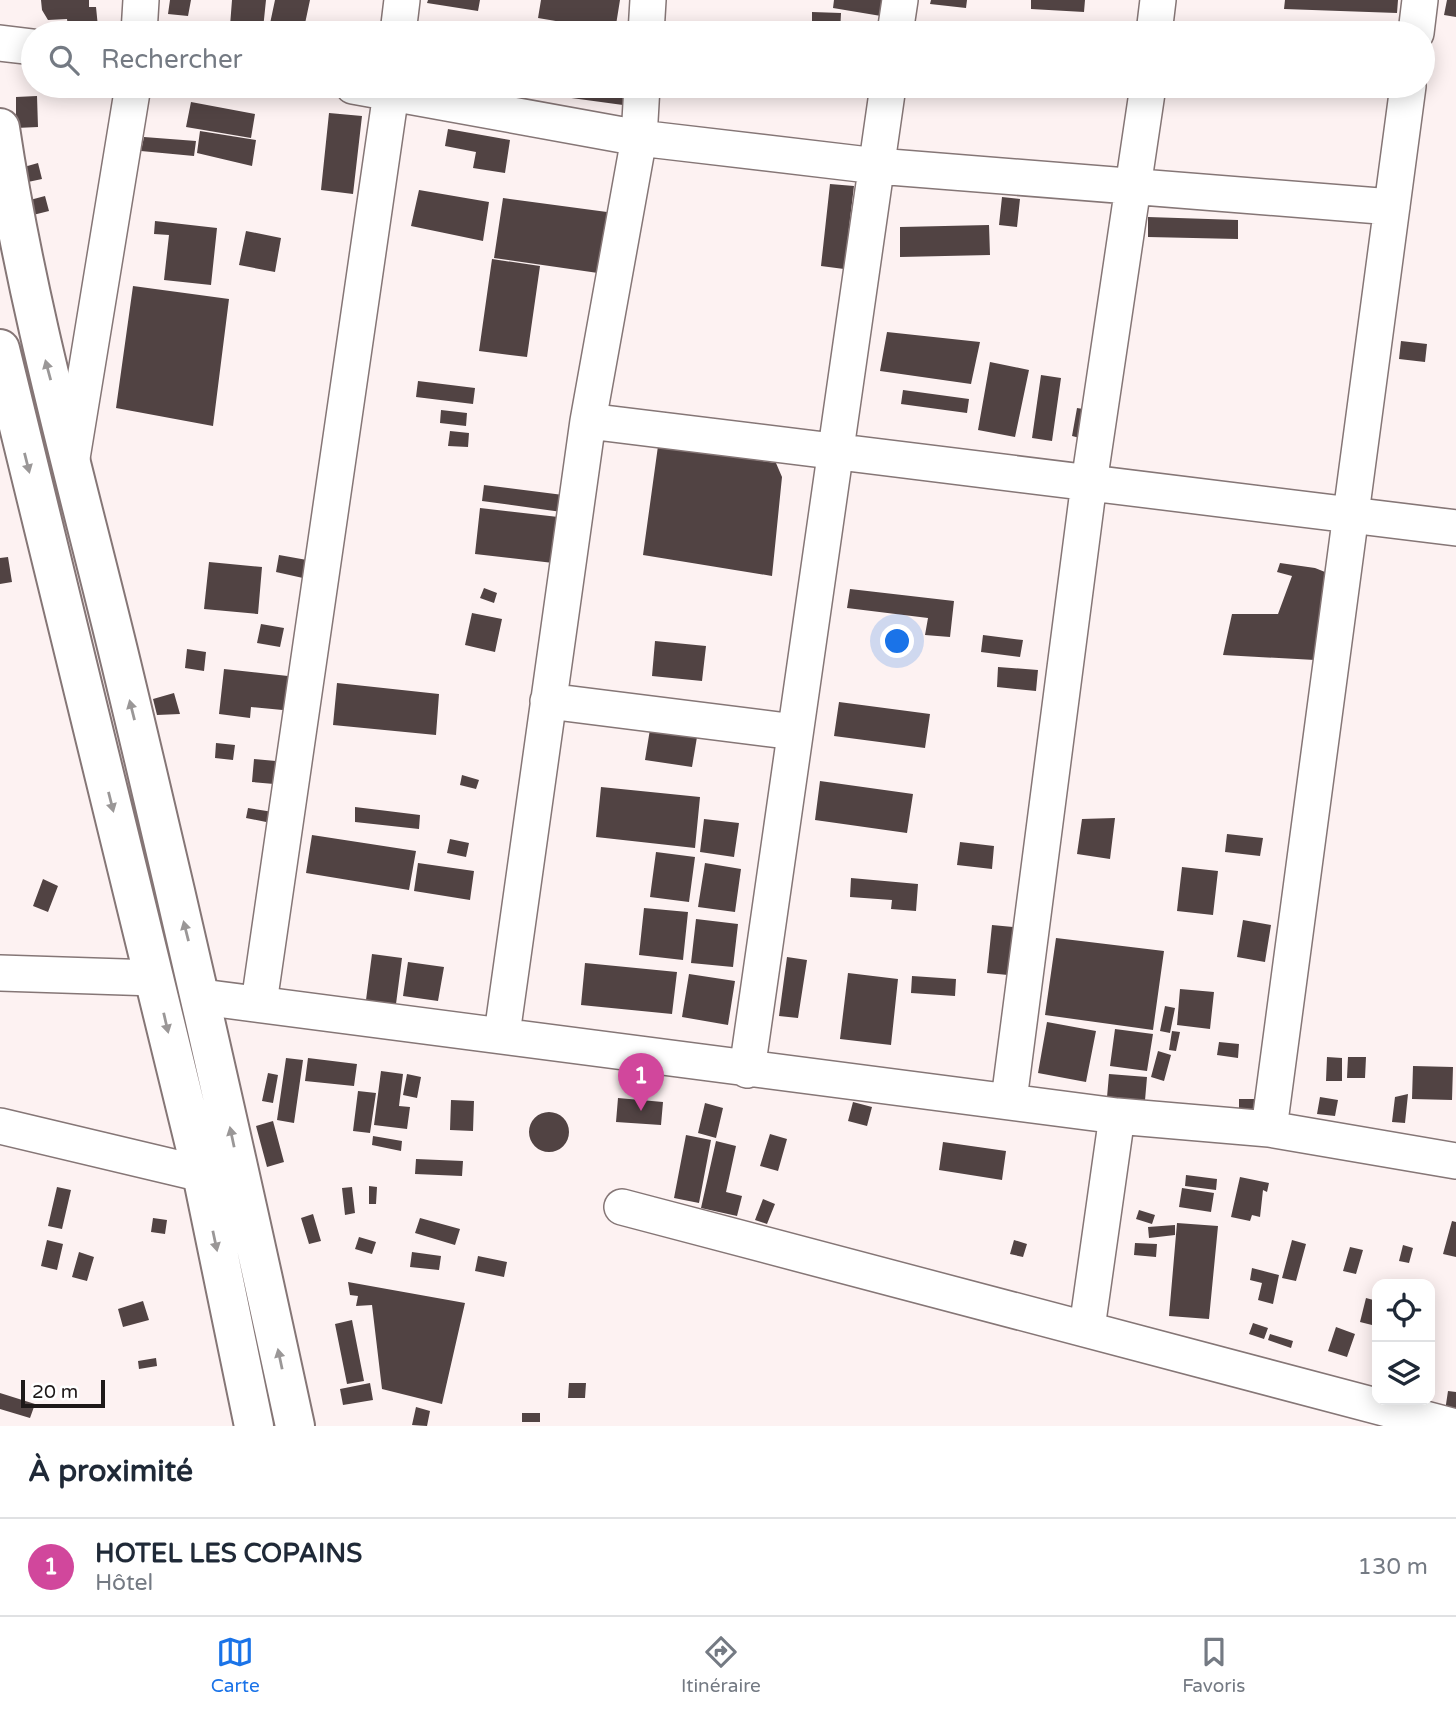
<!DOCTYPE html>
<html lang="fr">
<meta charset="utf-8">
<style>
body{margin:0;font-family:"Varela Round",sans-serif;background:#f2f2f3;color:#1f2937}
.controls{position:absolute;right:21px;bottom:21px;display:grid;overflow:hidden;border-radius:14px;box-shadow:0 4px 18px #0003}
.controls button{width:63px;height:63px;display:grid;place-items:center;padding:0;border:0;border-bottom:2px solid #e0e1e3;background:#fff;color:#1f2937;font:35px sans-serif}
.scale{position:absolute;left:21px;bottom:18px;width:84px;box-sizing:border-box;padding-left:7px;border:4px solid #1e1818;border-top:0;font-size:19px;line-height:24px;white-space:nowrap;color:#1e1818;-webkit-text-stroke:5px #fff;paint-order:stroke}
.you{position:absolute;left:898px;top:642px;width:24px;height:24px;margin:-18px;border:5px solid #fff;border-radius:50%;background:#1a73e8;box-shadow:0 0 0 10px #1a73e833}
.badge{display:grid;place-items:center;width:46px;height:46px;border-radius:50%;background:#1a73e8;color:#fff;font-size:23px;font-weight:700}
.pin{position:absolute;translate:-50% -58px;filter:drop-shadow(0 2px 4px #0008)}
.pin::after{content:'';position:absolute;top:37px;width:24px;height:21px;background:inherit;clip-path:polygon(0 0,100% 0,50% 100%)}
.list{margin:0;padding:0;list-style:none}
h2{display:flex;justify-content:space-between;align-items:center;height:91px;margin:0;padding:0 28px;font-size:30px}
h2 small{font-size:23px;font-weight:400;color:#747a83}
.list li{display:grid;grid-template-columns:46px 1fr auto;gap:21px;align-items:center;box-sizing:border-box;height:98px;padding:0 28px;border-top:2px solid #e0e1e3}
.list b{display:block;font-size:26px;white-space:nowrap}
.list p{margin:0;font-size:23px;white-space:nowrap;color:#747a83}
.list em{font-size:23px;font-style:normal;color:#747a83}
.icon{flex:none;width:38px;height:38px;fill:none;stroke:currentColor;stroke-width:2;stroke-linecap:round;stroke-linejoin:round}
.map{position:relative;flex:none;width:1456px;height:1426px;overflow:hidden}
.search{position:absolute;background:#fff;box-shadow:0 4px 18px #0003;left:21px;right:21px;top:21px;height:77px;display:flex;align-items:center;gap:18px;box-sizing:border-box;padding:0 24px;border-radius:38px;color:#747a83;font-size:26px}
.sheet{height:189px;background:#fff}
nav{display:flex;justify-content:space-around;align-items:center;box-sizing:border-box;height:98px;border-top:2px solid #e0e1e3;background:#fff;font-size:19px;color:#747a83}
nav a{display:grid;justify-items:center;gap:4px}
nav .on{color:#1a73e8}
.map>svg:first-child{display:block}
</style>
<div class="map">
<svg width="1456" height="1426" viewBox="0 0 1456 1426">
<rect width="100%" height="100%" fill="#fdf2f2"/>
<path fill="#514343" d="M41,0H89V7H96L98,27H68L67,19L48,20L42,10Z
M170,0H191L188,16L168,14Z
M232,0H266L263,29L230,26Z
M275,0H310L303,33H268Z
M428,0H480L478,11L427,3Z
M541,0H620L615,31L538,18Z
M834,0H884L881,16L833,8Z
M931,0H967L966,8L930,4Z
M1031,0H1085L1084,12L1031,9Z
M1285,0H1398L1397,13L1284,9Z
M1447,0H1456V17L1444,15Z
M812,12L841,13L840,33H812Z
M518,86H560L558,97L517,92Z
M566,86H627L623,105L564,97Z
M810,86H838V94H810Z
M37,96L38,127L16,128V97Z
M191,102L255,114L251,138L186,127Z
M329,113L362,116L353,194L321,190Z
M448,129L510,140L505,173L473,168L476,152L445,146Z
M200,131L256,140L252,166L197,153Z
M144,137L196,141L194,156L141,151Z
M38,163L42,179L28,182L24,167Z
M830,184L854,186L844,269L821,266Z
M419,190L489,202L483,241L411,226Z
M45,196L49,211L33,215L30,200Z
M1002,197L1020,199L1017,227L999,225Z
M503,198L607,212L598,273L494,258Z
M1148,217L1238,220V239L1148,237Z
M155,221L217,228L211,285L164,280L169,235L154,234Z
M989,225L990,255L900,257V227Z
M246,231L281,238L275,272L239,265Z
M492,259L540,266L527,357L479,351Z
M133,286L229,299L213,426L116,408Z
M887,332L980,342L971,384L880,371Z
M1401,341L1427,344L1425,362L1399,359Z
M990,362L1029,370L1015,437L978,430Z
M1041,375L1061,378L1052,441L1032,438Z
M418,381L475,388L473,404L416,397Z
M903,390L969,399L967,413L901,404Z
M1077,408L1089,410L1084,439L1072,436Z
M441,410L467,413L466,426L440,423Z
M450,431L469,433L468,447L448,446Z
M658,446L776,463L782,477L772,576L643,555Z
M484,485L571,496L569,513L482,501Z
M480,508L567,518L562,564L475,554Z
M279,555L307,560L303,578L276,572Z
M8,557L12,582L0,584V558Z
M209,562L262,567L258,614L204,609Z
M1280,563L1315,568L1330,574L1315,660L1223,655L1232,614H1278L1292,576L1277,572Z
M484,588L497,593L494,603L480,598Z
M850,589L954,601L950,637L925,635L928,618L847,608Z
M472,613L502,619L495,652L465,645Z
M261,624L284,628L280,647L257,643Z
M983,635L1023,640L1020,657L981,652Z
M655,641L706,646L702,681L652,676Z
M187,649L206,652L204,671L185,668Z
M998,667L1038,670L1036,691L997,687Z
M224,669L297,677L293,711L251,707L250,718L219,714Z
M337,683L439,694L436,735L333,725Z
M174,693L180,714L157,715L153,699Z
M839,702L930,714L925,748L834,736Z
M651,723L698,731L692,767L645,760Z
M216,743L235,745L233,760L215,758Z
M254,759L276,761L274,784L252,782Z
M462,775L479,780L476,789L460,785Z
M820,781L913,794L907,833L815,820Z
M601,787L700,797L695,848L596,837Z
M355,807L420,815L419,829L355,822Z
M248,808L273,812L271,823L246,818Z
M1115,818L1110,859L1077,854L1082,819Z
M704,819L739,823L734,857L700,852Z
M1227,834L1263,838L1260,856L1225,852Z
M312,835L416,851L409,890L306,873Z
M450,839L469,843L466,857L447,853Z
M960,842L994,846L992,869L957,865Z
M656,852L695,857L689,902L650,897Z
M418,863L474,871L470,900L414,891Z
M705,863L741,869L735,912L698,907Z
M1182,867L1218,871L1213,915L1177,911Z
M851,878L918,884L916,911L891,909L892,900L850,897Z
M43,879L58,886L48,912L33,906Z
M644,908L688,912L683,960L639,955Z
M696,919L738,924L733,967L691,963Z
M1243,920L1271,925L1265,962L1237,957Z
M992,925L1013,927L1008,975L987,973Z
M1056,938L1164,951L1153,1030L1045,1015Z
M372,954L402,958L396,1004L366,1000Z
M787,957L807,960L798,1018L779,1016Z
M408,962L444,967L438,1001L403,996Z
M585,963L677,972L672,1014L581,1005Z
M848,973L898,979L891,1045L840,1039Z
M689,974L735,981L728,1025L682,1017Z
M912,976L956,979L955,996L911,993Z
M1180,989L1214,992L1210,1029L1177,1025Z
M1165,1006L1175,1008L1170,1033L1160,1031Z
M1047,1022L1096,1031L1086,1082L1038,1073Z
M1115,1029L1153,1034L1147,1071L1110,1066Z
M1172,1031L1180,1032L1176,1051L1169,1050Z
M1219,1042L1239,1044L1238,1058L1217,1055Z
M1158,1051L1171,1055L1164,1081L1151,1077Z
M1327,1057L1342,1058V1081H1326Z
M1348,1057H1366L1365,1078H1347Z
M286,1058L303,1060L294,1123L277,1120Z
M308,1058L357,1064L354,1086L305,1081Z
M1413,1066L1453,1067L1452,1100L1412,1099Z
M381,1071L403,1074L399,1106L410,1107L407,1129L374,1125Z
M268,1073L278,1075L273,1103L262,1101Z
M407,1074L421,1077L417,1098L403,1095Z
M1109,1074L1147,1077L1144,1112L1106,1109Z
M358,1091L376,1093L370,1133L353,1131Z
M1408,1094L1405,1123L1392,1122L1395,1097Z
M1320,1097L1338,1100L1335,1116L1317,1114Z
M618,1098L663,1102L661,1125L616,1122Z
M1239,1099H1254V1119H1239Z
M451,1100L474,1101L473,1131L450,1130Z
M853,1102L872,1107L867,1126L848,1121Z
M705,1103L723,1108L716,1138L698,1133Z
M529 1132a20 20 0 1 1 40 0a20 20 0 1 1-40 0Z
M273,1121L284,1162L267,1167L256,1126Z
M770,1134L787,1139L778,1171L760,1166Z
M686,1135L711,1140L699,1203L674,1198Z
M373,1136L402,1141L401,1151L372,1145Z
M716,1141L736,1146L726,1192L742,1196L737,1216L701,1208Z
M943,1142L1006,1151L1002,1180L939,1170Z
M416,1159L463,1161L462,1176L415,1174Z
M1186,1175L1217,1179L1216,1190L1185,1186Z
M1240,1177L1269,1183L1267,1192L1263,1190L1260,1217L1252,1215L1250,1221L1231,1217Z
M369,1186L377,1187L376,1204H369Z
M57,1187L71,1190L62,1229L48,1226Z
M352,1187L355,1213L345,1215L342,1188Z
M1182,1188L1214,1193L1211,1212L1179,1207Z
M763,1199L775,1204L767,1224L755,1220Z
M1139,1210L1155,1215L1152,1224L1136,1219Z
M313,1214L321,1241L309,1244L301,1218Z
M153,1218L167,1220L165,1234L151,1232Z
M420,1218L460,1229L455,1245L415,1233Z
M1452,1221L1456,1222V1257L1443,1254Z
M1177,1223L1218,1226L1209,1319L1169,1316Z
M1175,1225V1235L1149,1238L1148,1227Z
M359,1237L376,1242L372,1254L355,1249Z
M47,1240L63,1244L57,1270L41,1266Z
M1014,1240L1027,1244L1023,1257L1010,1254Z
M1292,1240L1306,1244L1296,1281L1282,1278Z
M1135,1243L1157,1244L1156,1257L1134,1255Z
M1403,1245L1413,1248L1409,1263L1399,1261Z
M1350,1247L1363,1250L1356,1274L1343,1271Z
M79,1252L94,1257L87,1281L72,1277Z
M412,1252L441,1256L439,1270L410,1267Z
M478,1256L507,1262L504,1277L475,1271Z
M1252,1268L1279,1275L1273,1304L1258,1300L1262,1283L1250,1280Z
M348,1282L465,1303L442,1404L382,1389L372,1305L356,1306L358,1296L350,1295Z
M1366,1298L1377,1301L1376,1326L1360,1322Z
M143,1301L149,1320L123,1327L118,1309Z
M352,1320L364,1381L347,1384L335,1324Z
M1253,1323L1268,1328L1264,1339L1249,1334Z
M1336,1327L1355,1334L1347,1357L1328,1351Z
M1270,1334L1293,1341L1291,1348L1268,1340Z
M156,1358L157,1366L139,1369L138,1361Z
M370,1383L373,1400L343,1405L340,1389Z
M569,1383H586L585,1398H568Z
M1448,1391L1456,1392V1413L1445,1411Z
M0,1393L35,1404L30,1418L0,1409Z
M416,1407L430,1411L427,1426L412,1425Z
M522,1413H540V1422H522Z"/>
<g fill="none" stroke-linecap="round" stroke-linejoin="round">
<g stroke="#857676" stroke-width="38">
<path id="street" d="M139,33L141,0
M398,33L402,0
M646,33L648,0
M895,33L900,0
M1154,33L1158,0
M1416,33L1420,0
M0,43L33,47
M353,86L639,138L877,166L1392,207
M588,421L1456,528
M72,458L133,86
M548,701L795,732
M0,973L155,978
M202,997L1117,1116L1269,1129L1456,1161
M259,1003L392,86
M502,1034L588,421L639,138L642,86
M747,1070L888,86
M1009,1100L1089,483L1148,86
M0,1126L202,1174
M1269,1129L1408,86
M622,1207L1452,1426
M1087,1328L1117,1116"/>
</g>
<g stroke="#857676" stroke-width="42">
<path id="highway" d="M0,128C27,309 78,485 121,663C182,916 240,1171 295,1426
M0,349L202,1174L254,1426"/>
</g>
<use href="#street" stroke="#fff" stroke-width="35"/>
<use href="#highway" stroke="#fff" stroke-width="38"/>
</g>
<defs><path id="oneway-solid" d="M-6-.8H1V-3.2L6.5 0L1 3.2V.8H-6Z" transform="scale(1.75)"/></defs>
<g fill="#9a9797">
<use href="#oneway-solid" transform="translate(48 370) rotate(-105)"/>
<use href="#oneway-solid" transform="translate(27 463) rotate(76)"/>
<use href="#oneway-solid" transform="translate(132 710) rotate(-104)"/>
<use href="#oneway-solid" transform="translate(111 802) rotate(76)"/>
<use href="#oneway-solid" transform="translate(186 931) rotate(-104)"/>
<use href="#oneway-solid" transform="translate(166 1023) rotate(77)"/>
<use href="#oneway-solid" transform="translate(232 1137) rotate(-102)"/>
<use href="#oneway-solid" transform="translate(215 1241) rotate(78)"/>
<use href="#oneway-solid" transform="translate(280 1359) rotate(-102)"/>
</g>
</svg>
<div class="controls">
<button><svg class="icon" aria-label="locate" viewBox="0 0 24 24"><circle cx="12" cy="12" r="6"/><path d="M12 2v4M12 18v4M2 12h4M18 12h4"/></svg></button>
<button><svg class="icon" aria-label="layers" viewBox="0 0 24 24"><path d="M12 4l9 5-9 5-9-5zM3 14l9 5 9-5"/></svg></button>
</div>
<div class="scale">20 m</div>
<div class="you"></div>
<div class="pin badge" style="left:641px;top:1111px;background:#d1479c">1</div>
<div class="search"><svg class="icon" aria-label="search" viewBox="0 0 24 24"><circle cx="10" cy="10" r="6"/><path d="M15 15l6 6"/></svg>Rechercher</div>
</div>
<section class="sheet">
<h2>À proximité<small></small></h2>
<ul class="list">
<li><span class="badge" style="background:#d1479c">1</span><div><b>HOTEL LES COPAINS</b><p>Hôtel</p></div><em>130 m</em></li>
</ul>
</section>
<nav>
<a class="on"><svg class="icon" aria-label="map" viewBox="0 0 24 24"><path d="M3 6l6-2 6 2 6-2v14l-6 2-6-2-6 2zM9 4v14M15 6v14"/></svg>Carte</a>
<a><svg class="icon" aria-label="directions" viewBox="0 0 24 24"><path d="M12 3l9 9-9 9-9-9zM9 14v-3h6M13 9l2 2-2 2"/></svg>Itinéraire</a>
<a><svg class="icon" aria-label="saved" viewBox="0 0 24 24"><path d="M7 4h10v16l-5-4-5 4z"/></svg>Favoris</a>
</nav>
